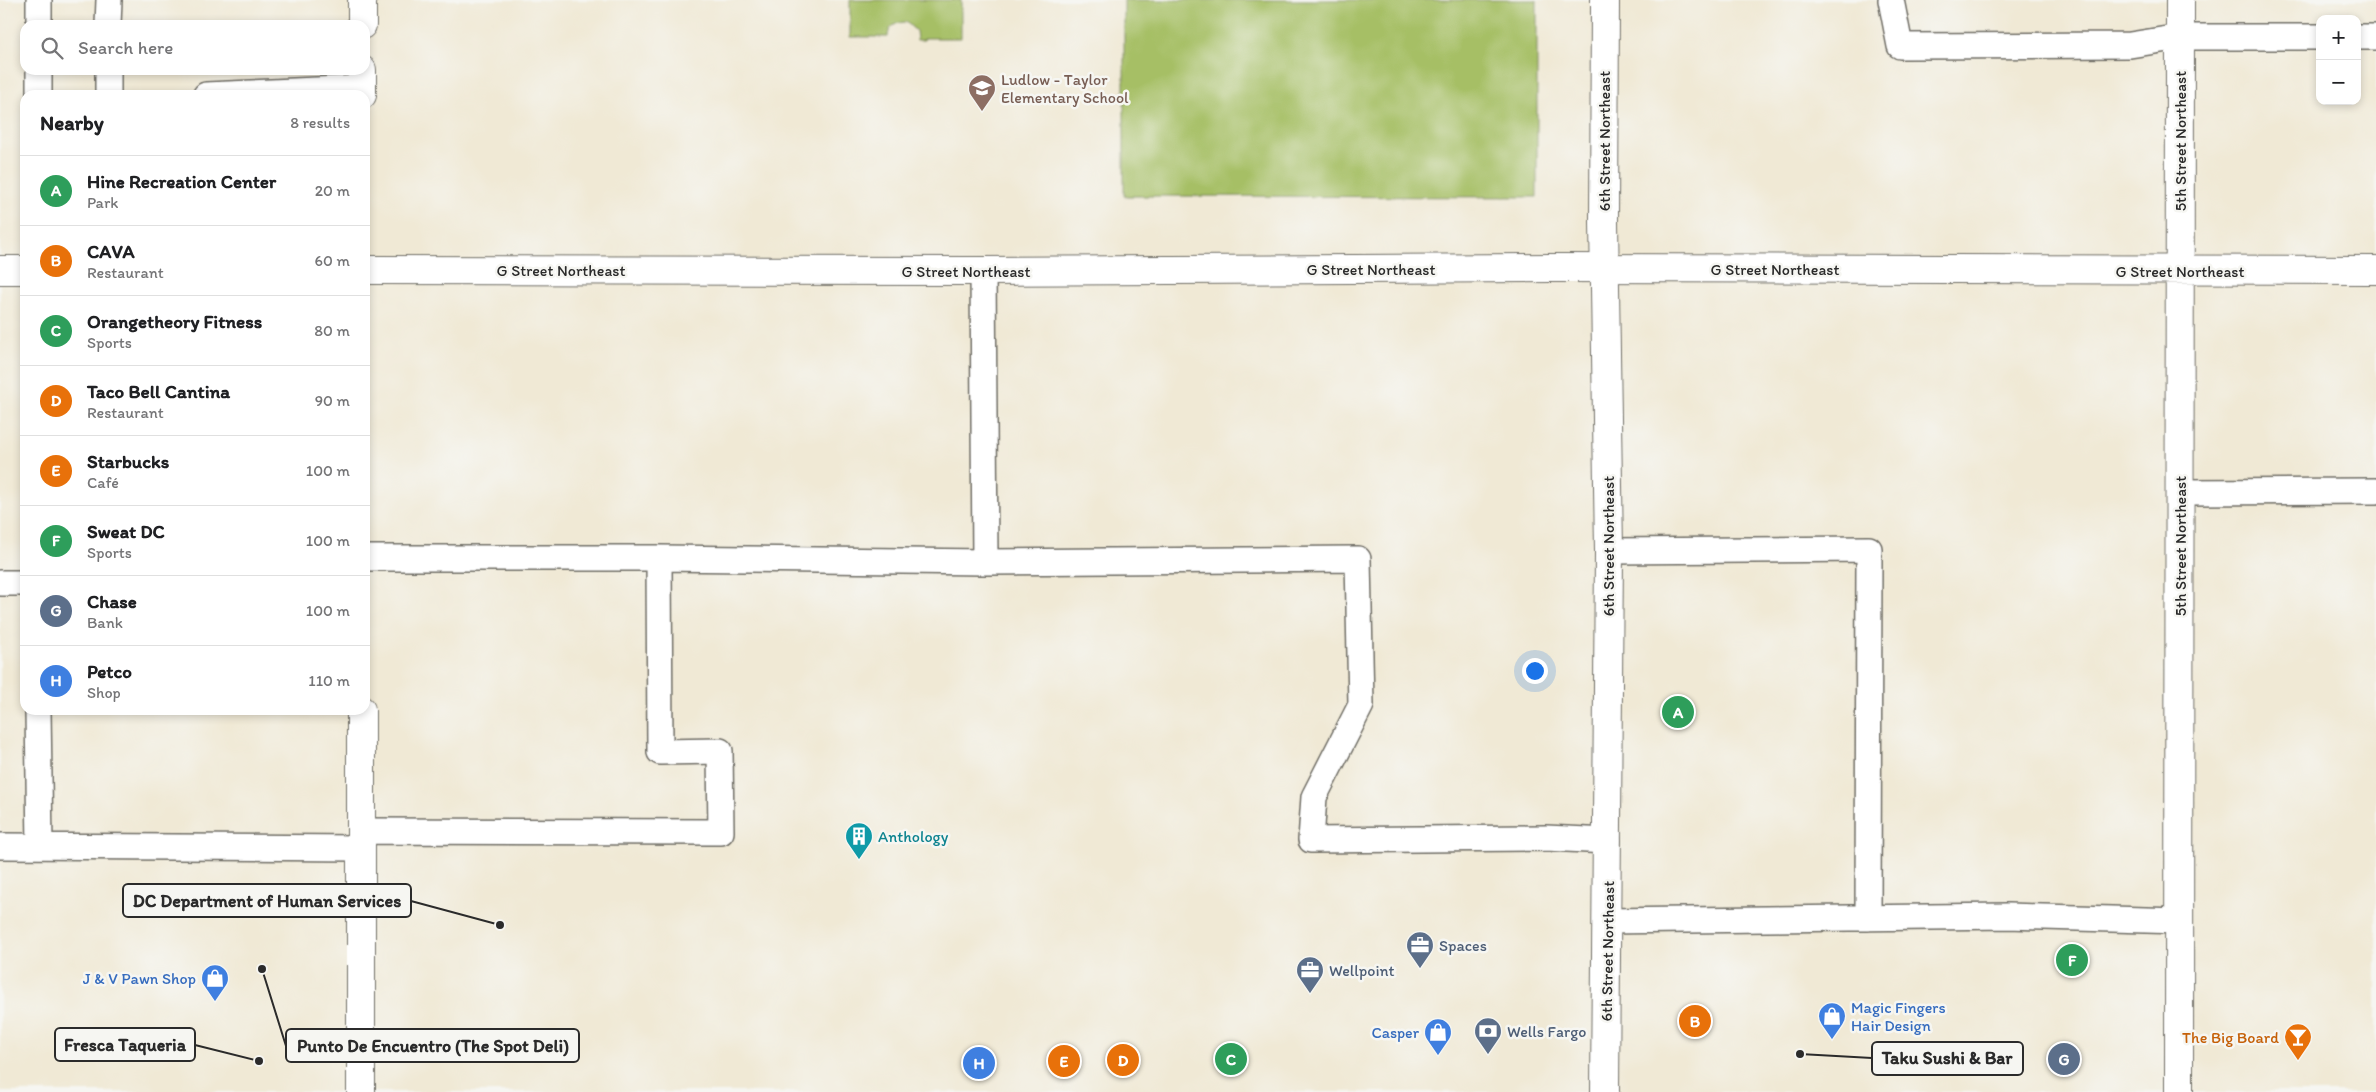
<!DOCTYPE html>
<meta charset="utf-8">
<style>
body{margin:0;font-family:Itim,sans-serif;background:#f2f2f2;color:#202124}
.controls{position:absolute;right:15px;top:15px;display:grid;overflow:hidden;border-radius:10px;box-shadow:0 2px 8px #0003}
.controls button{width:45px;height:45px;display:grid;place-items:center;padding:0;border:0;border-bottom:1px solid #e0e0e0;background:#fff;color:#202124;font:25px sans-serif}
.you{position:absolute;left:1534px;top:670px;width:18px;height:18px;margin:-12px;border:4px solid #fff;border-radius:50%;background:#1a73e8;box-shadow:0 0 0 8px #1a73e833}
.badge{display:grid;place-items:center;width:32px;height:32px;border-radius:50%;background:#b45309;color:#fff;font-size:16px;font-weight:700}
.pin{position:absolute;translate:-50% -50%;border:2px solid #fff;box-shadow:0 1px 5px #0006}
.list{margin:0;padding:0;list-style:none}
h2{display:flex;justify-content:space-between;align-items:center;height:65px;margin:0;padding:0 20px;font-size:21px}
h2 small{font-size:16px;font-weight:400;color:#757577}
.list li{display:grid;grid-template-columns:32px 1fr auto;gap:15px;align-items:center;box-sizing:border-box;height:70px;padding:0 20px;border-top:1px solid #e0e0e0}
.list b{display:block;font-size:19px;white-space:nowrap}
.list p{margin:0;font-size:16px;white-space:nowrap;color:#757577}
.list em{font-size:16px;font-style:normal;color:#757577}
.icon{flex:none;width:28px;height:28px;fill:none;stroke:currentColor;stroke-width:2;stroke-linecap:round;stroke-linejoin:round}
.map{position:relative;flex:none;width:2376px;height:1092px;overflow:hidden}
.search{position:absolute;background:#fff;box-shadow:0 2px 8px #0003;left:20px;top:20px;width:350px;height:55px;display:flex;align-items:center;gap:12px;box-sizing:border-box;padding:0 18px;border-radius:15px;color:#757577;font-size:19px}
.panel{position:absolute;background:#fff;box-shadow:0 2px 8px #0003;left:20px;top:90px;width:350px;height:625px;border-radius:15px}
.map>svg:first-child{display:block}
</style>
<div class="map">
<svg width="2376" height="1092" viewBox="0 0 2376 1092">
<rect width="100%" height="100%" fill="#f6f6f2"/>
<filter id="ink" filterUnits="userSpaceOnUse"><feTurbulence type="fractalNoise" baseFrequency=".02" numOctaves="2"/><feDisplacementMap in="SourceGraphic" scale="10" xChannelSelector="R" yChannelSelector="G"/><feConvolveMatrix kernelMatrix="1 2 1 2 8 2 1 2 1" color-interpolation-filters="sRGB"/></filter>
<filter id="wash" filterUnits="userSpaceOnUse"><feTurbulence type="fractalNoise" baseFrequency=".0096" numOctaves="4" result="noise"/><feDisplacementMap in="SourceGraphic" scale="20" xChannelSelector="R" yChannelSelector="G"/><feGaussianBlur stdDeviation="1.12" result="paint"/><feColorMatrix in="noise" values="0 0 0 0 0 0 0 0 0 0 0 0 0 0 0 0 0 1.4 0 .05"/><feComposite in="paint" operator="in"/></filter>
<g filter="url(#wash)">
<rect width="100%" height="100%" fill="#f0e9d5"/>
<path fill="#a6bf65" stroke="#687548" d="M850,0H961V38H925L924,40H917L916,31L906,22C896,22 888,27 888,37H850Z
M1124,0H1537V197L1124,196Z"/>
</g>
<g filter="url(#ink)">
<g fill="none" stroke-linecap="round" stroke-linejoin="round">
<g stroke="#706e66" stroke-width="28">
<path id="lane" d="M1891,0L1900,46L2130,45L2180,37H2320
M39,25V0
M108,25L109,0
M2357,37H2376
M39,95V70
M108,95V70
M206,95L362,88
M2180,492L2376,491
M1609,551L1869,549L1868,918
M365,558H659
M985,562L1358,559L1361,705L1314,797L1311,840L1546,838L1608,841
M0,583H25
M38,710L40,846
M361,831L721,832L720,751L660,752L659,558L985,562L983,271
M0,846L361,848
M1607,921L2008,916L2180,921"/>
</g>
<g stroke="#706e66" stroke-width="30">
<path id="street" d="M362,0V25
M362,70V95
M0,270H25
M365,270L983,271L1551,268L2376,270
M361,1092V710
M2179,1092L2180,0"/>
</g>
<g stroke="#706e66" stroke-width="30">
<path id="secondary" d="M1605,0L1604,221L1609,551L1605,1092"/>
</g>
<use href="#lane" stroke="#fff" stroke-width="25"/>
<use href="#street" stroke="#fff" stroke-width="28"/>
<use href="#secondary" stroke="#fff" stroke-width="28"/>
</g>
</g>
<defs>
<g id="school-pin" transform="scale(1.4375)"><path d="M0 17L-7.5 6A9.5 9.5 0 1 1 7.5 6Z" fill="#8d6e63" stroke="#f6f6f2"/><path d="M0-5L7-2L0 1L-7-2ZM-4 1L0 2.5L4 1V4Q0 6-4 4Z" fill="#fff"/></g>
<g id="building-pin" transform="scale(1.4375)"><path d="M0 17L-7.5 6A9.5 9.5 0 1 1 7.5 6Z" fill="#0f9aa8" stroke="#f6f6f2"/><path d="M-4-6H4V6H1V3H-1V6H-4ZM-2.5-4.3h1.7v1.8h-1.7ZM.8-4.3h1.7v1.8H.8ZM-2.5-1h1.7V.8h-1.7ZM.8-1h1.7V.8H.8Z" fill="#fff"/></g>
<g id="office-pin" transform="scale(1.4375)"><path d="M0 17L-7.5 6A9.5 9.5 0 1 1 7.5 6Z" fill="#5c6f8a" stroke="#f6f6f2"/><path d="M-6-3h4V-5.5h4V-3h4V5H-6ZM-1-4.5V-3h2v-1.5ZM-6 0V1H6V0Z" fill="#fff"/></g>
<g id="shop-pin" transform="scale(1.4375)"><path d="M0 17L-7.5 6A9.5 9.5 0 1 1 7.5 6Z" fill="#3f7fe0" stroke="#f6f6f2"/><path d="M-5-2.5h2.3a2.7 3.5 0 0 1 5.4 0H5L5.5 6h-11ZM-1.5-2.5h3a1.5 2.3 0 0 0-3 0Z" fill="#fff"/></g>
<g id="bank-pin" transform="scale(1.4375)"><path d="M0 17L-7.5 6A9.5 9.5 0 1 1 7.5 6Z" fill="#5c6f8a" stroke="#f6f6f2"/><path d="M-6-4H6V4H-6ZM0-2.3a2.3 2.3 0 1 0 0 4.6a2.3 2.3 0 1 0 0-4.6Z" fill="#fff"/></g>
<g id="bar-pin" transform="scale(1.4375)"><path d="M0 17L-7.5 6A9.5 9.5 0 1 1 7.5 6Z" fill="#e8710a" stroke="#f6f6f2"/><path d="M-6-5H6L.8 .8V4.5H3.5V6h-7V4.5H-.8V.8Z" fill="#fff"/></g>
</defs>
<g fill-rule="evenodd">
<use href="#school-pin" x="982" y="88"/>
<use href="#building-pin" x="859" y="836"/>
<use href="#office-pin" x="1420" y="945"/>
<use href="#office-pin" x="1310" y="970"/>
<use href="#shop-pin" x="215" y="978"/>
<use href="#shop-pin" x="1832" y="1016"/>
<use href="#bank-pin" x="1488" y="1031"/>
<use href="#shop-pin" x="1438" y="1032"/>
<use href="#bar-pin" x="2298" y="1037"/>
</g>
<g text-anchor="middle" stroke-width="5" stroke-linejoin="round" paint-order="stroke">
<g font-size="16" fill="#785e54" stroke="#f6f6f2" text-anchor="start">
<text x="1001" y="85">Ludlow - Taylor<tspan x="1001" dy="18">Elementary School</tspan></text>
</g>
<g font-size="16" fill="#2b2b2b" stroke="#f6f6f2">
<text transform="translate(1604 141) rotate(-90)" y="6">6th Street Northeast</text>
<text transform="translate(2180 141) rotate(-90)" y="6">5th Street Northeast</text>
<text x="1371" y="275">G Street Northeast</text>
<text x="1775" y="275">G Street Northeast</text>
<text x="561" y="276">G Street Northeast</text>
<text x="966" y="277">G Street Northeast</text>
<text x="2180" y="277">G Street Northeast</text>
<text transform="translate(1608 546) rotate(-90)" y="6">6th Street Northeast</text>
<text transform="translate(2180 546) rotate(-90)" y="6">5th Street Northeast</text>
<text transform="translate(1607 951) rotate(-89)" y="6">6th Street Northeast</text>
</g>
<g font-size="16" fill="#0d838f" stroke="#f6f6f2" text-anchor="start">
<text x="878" y="842">Anthology</text>
</g>
<g font-size="16" fill="#4e5e75" stroke="#f6f6f2" text-anchor="start">
<text x="1439" y="951">Spaces</text>
<text x="1329" y="976">Wellpoint</text>
<text x="1507" y="1037">Wells Fargo</text>
</g>
<g font-size="16" fill="#366cbe" stroke="#f6f6f2" text-anchor="end">
<text x="196" y="984">J &amp; V Pawn Shop</text>
<text x="1851" y="1013" text-anchor="start">Magic Fingers<tspan x="1851" dy="18">Hair Design</tspan></text>
<text x="1419" y="1038">Casper</text>
</g>
<g font-size="16" fill="#c56008" stroke="#f6f6f2" text-anchor="end">
<text x="2279" y="1043">The Big Board</text>
</g>
</g>
<path fill="none" stroke="#2b2b2b" stroke-width="2" d="M500 925L411 901M259 1061L195 1045M262 969L286 1046M1800 1054L1872 1058"/>
<g fill="#2b2b2b" stroke="#f6f6f2" stroke-width="2">
<circle cx="500" cy="925" r="5"/>
<circle cx="259" cy="1061" r="5"/>
<circle cx="262" cy="969" r="5"/>
<circle cx="1800" cy="1054" r="5"/>
</g>
<g fill="#f6f6f2" stroke="#2b2b2b" stroke-width="2">
<rect x="123" y="884" width="288" height="33" rx="5"/>
<rect x="55" y="1028" width="140" height="33" rx="5"/>
<rect x="286" y="1029" width="293" height="33" rx="5"/>
<rect x="1872" y="1042" width="151" height="33" rx="5"/>
</g>
<g font-size="18" text-anchor="middle" font-weight="bold" fill="#2b2b2b">
<text x="267" y="907">DC Department of Human Services</text>
<text x="125" y="1051">Fresca Taqueria</text>
<text x="433" y="1052">Punto De Encuentro (The Spot Deli)</text>
<text x="1947" y="1064">Taku Sushi &amp; Bar</text>
</g>
</svg>
<div class="controls">
<button>+</button>
<button>−</button>
</div>
<div class="you"></div>
<div class="pin badge" style="left:1678px;top:712px;background:#2e9e5b">A</div>
<div class="pin badge" style="left:1695px;top:1021px;background:#e8710a">B</div>
<div class="pin badge" style="left:1231px;top:1059px;background:#2e9e5b">C</div>
<div class="pin badge" style="left:1123px;top:1060px;background:#e8710a">D</div>
<div class="pin badge" style="left:1064px;top:1061px;background:#e8710a">E</div>
<div class="pin badge" style="left:2072px;top:960px;background:#2e9e5b">F</div>
<div class="pin badge" style="left:2064px;top:1059px;background:#5c6f8a">G</div>
<div class="pin badge" style="left:979px;top:1063px;background:#3f7fe0">H</div>
<div class="search"><svg class="icon" aria-label="search" viewBox="0 0 24 24"><circle cx="10" cy="10" r="6"/><path d="M15 15l6 6"/></svg>Search here</div>
<section class="panel">
<h2>Nearby<small>8 results</small></h2>
<ul class="list">
<li><span class="badge" style="background:#2e9e5b">A</span><div><b>Hine Recreation Center</b><p>Park</p></div><em>20 m</em></li>
<li><span class="badge" style="background:#e8710a">B</span><div><b>CAVA</b><p>Restaurant</p></div><em>60 m</em></li>
<li><span class="badge" style="background:#2e9e5b">C</span><div><b>Orangetheory Fitness</b><p>Sports</p></div><em>80 m</em></li>
<li><span class="badge" style="background:#e8710a">D</span><div><b>Taco Bell Cantina</b><p>Restaurant</p></div><em>90 m</em></li>
<li><span class="badge" style="background:#e8710a">E</span><div><b>Starbucks</b><p>Café</p></div><em>100 m</em></li>
<li><span class="badge" style="background:#2e9e5b">F</span><div><b>Sweat DC</b><p>Sports</p></div><em>100 m</em></li>
<li><span class="badge" style="background:#5c6f8a">G</span><div><b>Chase</b><p>Bank</p></div><em>100 m</em></li>
<li><span class="badge" style="background:#3f7fe0">H</span><div><b>Petco</b><p>Shop</p></div><em>110 m</em></li>
</ul>
</section>
</div>
